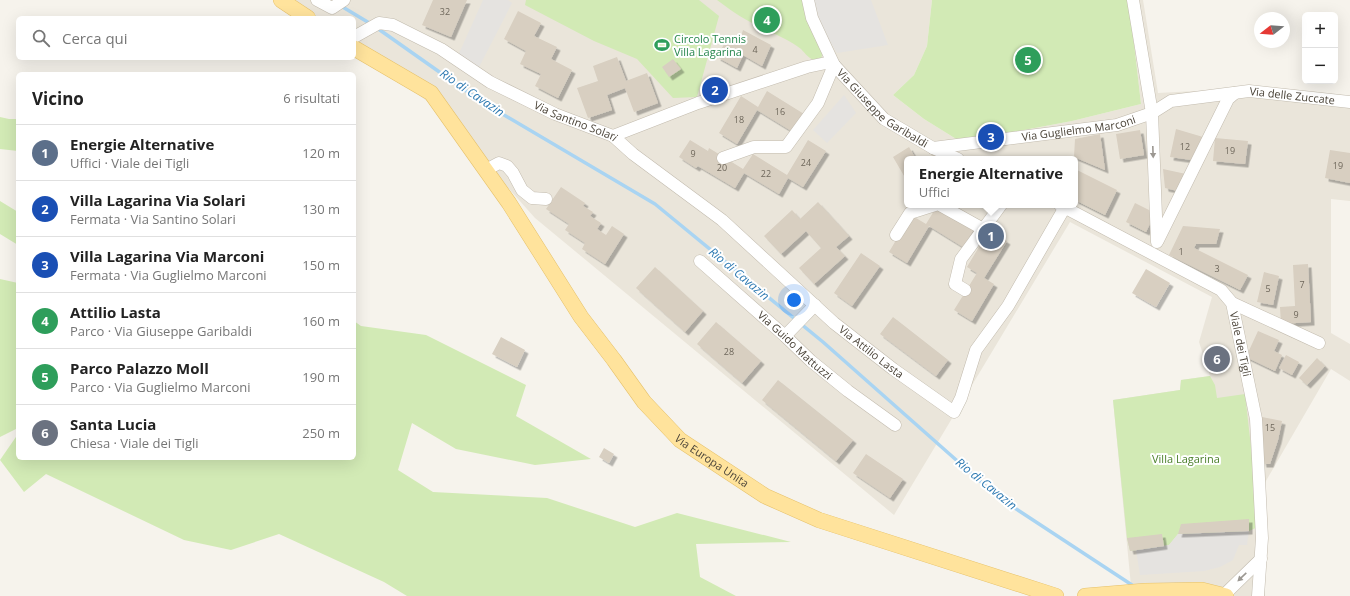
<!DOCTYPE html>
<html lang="it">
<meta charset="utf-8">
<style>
body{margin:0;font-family:"Open Sans",sans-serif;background:#f2f2f2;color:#222}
.controls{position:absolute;right:12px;top:12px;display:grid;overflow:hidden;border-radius:6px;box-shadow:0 4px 16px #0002}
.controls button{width:36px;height:36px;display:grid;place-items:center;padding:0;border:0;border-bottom:1px solid #e0e0e0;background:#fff;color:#222;font:20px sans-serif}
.compass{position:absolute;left:1254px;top:12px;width:36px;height:36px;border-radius:50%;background:#fff;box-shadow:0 4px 16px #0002;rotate:253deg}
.you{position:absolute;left:794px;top:300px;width:14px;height:14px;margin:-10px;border:3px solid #fff;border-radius:50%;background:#1a73e8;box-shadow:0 0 0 6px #1a73e833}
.badge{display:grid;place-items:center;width:26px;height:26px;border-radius:50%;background:#fc3f1d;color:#fff;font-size:13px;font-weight:700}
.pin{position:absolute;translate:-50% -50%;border:2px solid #fff;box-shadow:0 1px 4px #0006}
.popup{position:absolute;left:904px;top:156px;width:174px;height:52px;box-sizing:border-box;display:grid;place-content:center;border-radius:6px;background:#fff;filter:drop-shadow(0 1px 3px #0005);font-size:13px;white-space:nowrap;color:#767676}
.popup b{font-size:15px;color:#222}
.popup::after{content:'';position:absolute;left:50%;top:100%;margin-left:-8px;border:8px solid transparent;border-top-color:#fff}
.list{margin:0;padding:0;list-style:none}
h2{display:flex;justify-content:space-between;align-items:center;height:52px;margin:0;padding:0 16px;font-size:17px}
h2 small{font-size:13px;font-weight:400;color:#767676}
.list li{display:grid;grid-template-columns:26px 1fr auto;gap:12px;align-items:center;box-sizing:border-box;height:56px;padding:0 16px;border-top:1px solid #e0e0e0}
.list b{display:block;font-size:15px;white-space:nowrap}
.list p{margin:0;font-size:13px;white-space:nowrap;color:#767676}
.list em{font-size:13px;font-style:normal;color:#767676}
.icon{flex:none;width:22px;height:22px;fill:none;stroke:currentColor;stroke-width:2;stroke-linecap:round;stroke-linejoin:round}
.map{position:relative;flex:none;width:1350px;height:596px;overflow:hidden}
.search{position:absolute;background:#fff;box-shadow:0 4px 16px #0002;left:16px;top:16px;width:340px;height:44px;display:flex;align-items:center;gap:10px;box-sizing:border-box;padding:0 14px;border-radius:6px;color:#767676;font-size:15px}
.panel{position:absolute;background:#fff;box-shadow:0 4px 16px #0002;left:16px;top:72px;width:340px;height:388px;border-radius:6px}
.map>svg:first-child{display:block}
</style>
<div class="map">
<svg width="1350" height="596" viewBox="0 0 1350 596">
<defs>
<filter id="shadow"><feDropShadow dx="3.5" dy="3.5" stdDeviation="0" flood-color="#0004"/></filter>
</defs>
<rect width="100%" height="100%" fill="#f6f3ec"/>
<path fill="#eae5da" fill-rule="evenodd" d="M289,0H932L927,46L914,75L893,95L924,119L961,142L1072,121L1141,104L1129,0H1143L1158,93L1251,88L1350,96V201L1331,199V333L1350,344V381L1331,369L1263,486L1265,596H1132L1113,400L1180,390L1181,380L1210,376L1199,342L1212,297L1070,222L894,515L535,218L438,109L354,48V18H314ZM907,159H1075V205H907Z"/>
<path fill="#d2eab5" d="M526,0H699L719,16L697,97L673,98L637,59L594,41L525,5Z
M717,0H805L823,51L821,59C811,63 807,55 801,49C787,38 769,32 754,24C740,17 729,9 717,0Z
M932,0H1129L1141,104L1072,121L961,142L924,119L893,95L914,75L927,46Z
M0,117L9,119H18V151L0,149Z
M0,201L18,212V245L0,234Z
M0,279L18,283V428L0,437Z
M354,321L361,326L426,335L526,385L516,416L591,459L535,465L456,449L412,423L398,470L433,492L547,498L635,527L677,513L791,542L696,544L700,577L736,596H407L384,582L279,534L231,550L184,540L46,474L24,492L0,460L18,434V458H354Z
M1210,376L1215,385L1217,398L1245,394L1260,526L1249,531L1178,534L1169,545L1130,551L1127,538L1113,400L1180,390L1181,380Z"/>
<path fill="#e5e3e0" d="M483,0H508L512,3L476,73L456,60Z
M814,0H871L888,45L837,53L826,35L819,19Z
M844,95L856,113L827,143L813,130Z
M1249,531L1247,545H1239L1233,560L1220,567L1204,571L1140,575L1136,550L1169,545L1178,534Z"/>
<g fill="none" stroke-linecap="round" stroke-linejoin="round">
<path stroke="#a9d4f2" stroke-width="3.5" d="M341,6L371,24
M377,28L482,102L655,204L823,342L998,497L1132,585L1135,588"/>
</g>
<path fill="#d8cfc1" filter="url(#shadow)" d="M433,0H467L451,37L422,25Z
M518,11L541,23L534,36L557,47L551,59L572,70L558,98L535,86L541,74L520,64L526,51L504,39Z
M743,30L771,45L762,66L743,55L737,68L717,57L728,37L739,42Z
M617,57L626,81L647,73L658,103L634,112L625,88L607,95L612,110L588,118L577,88L598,81L593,66Z
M673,59L681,69L669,77L662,67Z
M767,91L804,114L793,132L757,110L737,144L719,133L741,96L758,107Z
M1176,129L1203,137L1192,160L1170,157Z
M1140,130L1144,155L1120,159L1116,134Z
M1100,134L1105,170L1074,157L1075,139Z
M1215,138L1248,141L1245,164L1213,161Z
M690,140L708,151L709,148L743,169L753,154L787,175L808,140L826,151L803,187L788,178L779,194L744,173L735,188L698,166L696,168L679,157Z
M909,147L916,159H907V181L893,157Z
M1330,150L1350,153V183L1325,178Z
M936,153L940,159H926Z
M1075,169L1117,190L1105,215L1075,200Z
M1163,169L1186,174L1178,191L1165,188Z
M561,187L585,203L583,206L593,212L590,216L601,223L597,229L606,235L612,226L624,234L605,264L582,249L585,243L565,230L569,224L546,209Z
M818,202L849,236L836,247L845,256L814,284L799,268L821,248L806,231L781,254L764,236L792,210L800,219Z
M1135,203L1155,213L1146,232L1126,222Z
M937,206L974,229L963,247L929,226L907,263L889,252L911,215L926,224Z
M1183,226L1220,229L1216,244H1196L1194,248L1248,275L1240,290L1169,255Z
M989,230L1007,241L984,278L994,284L972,321L954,310L977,273L967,267Z
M861,253L880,266L852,306L834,293Z
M1308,264L1311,322L1281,324L1280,307L1295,306L1293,265Z
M655,267L703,311L685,332L636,288Z
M1146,269L1170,283L1156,307L1132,293Z
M1264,272L1279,276L1273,305L1257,302Z
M893,317L948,360L936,376L880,334Z
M716,322L761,361L742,383L697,344Z
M1258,331L1279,340L1274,351L1282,355L1275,371L1246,357Z
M501,337L525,350L517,367L492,354Z
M1286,355L1299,362L1292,375L1279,368Z
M1317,358L1325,366L1307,385L1299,378Z
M778,380L853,440L836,461L762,400Z
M1262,417L1282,421L1278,440L1270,464H1263L1258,436Z
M604,448L614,454L609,463L599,457Z
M866,454L903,479L890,498L853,473Z
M1249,519V531L1178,534L1181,524Z
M1162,534L1164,546L1130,551L1127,538Z"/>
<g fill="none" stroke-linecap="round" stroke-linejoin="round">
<g stroke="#c2bbae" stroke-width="13">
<g id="minor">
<path d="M317,0L332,8L344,0"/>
<path id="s1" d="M808,0L812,18L834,65L884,119L933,148L958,159"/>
<path d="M1133,0L1152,113L1157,242"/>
<path id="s2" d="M354,37L379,23L393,25L441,49L490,82L555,114L613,136L633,154L722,220L834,323L893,369L954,412L961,398L976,350L1008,306L1065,207"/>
<path d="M613,136L698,103L807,67L826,63L834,65"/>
<path id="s3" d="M933,148L1117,125L1152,113L1171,101L1249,91L1350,102"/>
<path d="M723,158L754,147H786L818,103L834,65"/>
<path d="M486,170L499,163L507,166L513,173L522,190L532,198L546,199"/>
<path d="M940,205L983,229"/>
<path id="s4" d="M1060,205L1221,290L1232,303L1256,419L1262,538L1258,596"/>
<path d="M896,235L910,213L935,205"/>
<path d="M1158,240L1228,99L1235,93"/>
<path id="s5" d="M700,261L785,336L811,361L848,391L895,425"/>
<path d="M965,290L955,284L961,259L1001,205"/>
<path d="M1232,303L1319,343"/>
<path d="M785,336L815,305"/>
<path d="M1224,595L1261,559"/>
</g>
</g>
<g stroke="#e6c16a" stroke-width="16">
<g id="major">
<path d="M281,0L308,18"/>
<path id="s6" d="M354,48L431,93L509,203L581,317L614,360L644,402L680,440L765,496L819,520L1056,596"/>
<path d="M1085,596L1145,591L1202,590L1226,596"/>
</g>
</g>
<use href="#minor" stroke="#fff" stroke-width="12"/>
<use href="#major" stroke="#ffe39c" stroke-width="15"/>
</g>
<defs><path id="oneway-solid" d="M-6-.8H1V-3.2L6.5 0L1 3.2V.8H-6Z"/></defs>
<g fill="#9c9892">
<use href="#oneway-solid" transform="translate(1153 152) rotate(88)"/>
<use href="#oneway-solid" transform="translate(1242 577) rotate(136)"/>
</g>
<defs>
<g id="stadium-bare" transform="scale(1.2)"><path d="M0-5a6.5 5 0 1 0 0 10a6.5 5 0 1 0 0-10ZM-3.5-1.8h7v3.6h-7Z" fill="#2e9e5b" stroke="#fff" stroke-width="2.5" paint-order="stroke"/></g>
</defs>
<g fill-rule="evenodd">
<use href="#stadium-bare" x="662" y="45"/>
</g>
<g text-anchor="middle" stroke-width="4" stroke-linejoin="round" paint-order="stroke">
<g font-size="9" fill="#6e675b">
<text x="445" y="15">32</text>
<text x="755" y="53">4</text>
<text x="780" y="115">16</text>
<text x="739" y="123">18</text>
<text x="1185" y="150">12</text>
<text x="1230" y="154">19</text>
<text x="693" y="157">9</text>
<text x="806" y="166">24</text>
<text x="1338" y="169">19</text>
<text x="722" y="171">20</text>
<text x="766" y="177">22</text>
<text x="1181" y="255">1</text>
<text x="1217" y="272">3</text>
<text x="1302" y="288">7</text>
<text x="1268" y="292">5</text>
<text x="1296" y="318">9</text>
<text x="729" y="355">28</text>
<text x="1270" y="431">15</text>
</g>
<g font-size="11" fill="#27864d" stroke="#fff" text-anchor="start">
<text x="674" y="43">Circolo Tennis<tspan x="674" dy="13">Villa Lagarina</tspan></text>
</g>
<g font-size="11" fill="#4b4439" stroke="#fff">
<text dy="4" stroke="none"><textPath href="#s3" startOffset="367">Via delle Zuccate</textPath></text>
<text dy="4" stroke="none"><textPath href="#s1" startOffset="136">Via Giuseppe Garibaldi</textPath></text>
<text dy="4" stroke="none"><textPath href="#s2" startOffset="250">Via Santino Solari</textPath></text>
<text dy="4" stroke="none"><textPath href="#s3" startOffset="147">Via Guglielmo Marconi</textPath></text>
<text dy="4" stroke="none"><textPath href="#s4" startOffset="241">Viale dei Tigli</textPath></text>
<text dy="4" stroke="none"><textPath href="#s5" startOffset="127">Via Guido Mattuzzi</textPath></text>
<text dy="4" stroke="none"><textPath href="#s2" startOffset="627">Via Attilio Lasta</textPath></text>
<text dy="4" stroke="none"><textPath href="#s6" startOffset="555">Via Europa Unita</textPath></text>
</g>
<g font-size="11" fill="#4a7f2a" stroke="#fff">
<text x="1186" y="463">Villa Lagarina</text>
</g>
<g font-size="12" font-style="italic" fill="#2e7ab2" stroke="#fff">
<text transform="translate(472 93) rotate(34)" y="4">Rio di Cavazin</text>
<text transform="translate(739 274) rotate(40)" y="4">Rio di Cavazin</text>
<text transform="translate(986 484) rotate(39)" y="4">Rio di Cavazin</text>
</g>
</g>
</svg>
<div class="controls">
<button>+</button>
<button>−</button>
</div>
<svg class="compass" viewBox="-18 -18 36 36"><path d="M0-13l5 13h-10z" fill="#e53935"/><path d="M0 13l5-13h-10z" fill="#767676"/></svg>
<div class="you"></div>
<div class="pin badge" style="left:991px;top:236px;background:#5c6f8a">1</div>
<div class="popup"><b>Energie Alternative</b>Uffici</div>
<div class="pin badge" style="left:715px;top:90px;background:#1a4fb4">2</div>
<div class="pin badge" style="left:991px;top:137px;background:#1a4fb4">3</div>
<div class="pin badge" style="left:767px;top:20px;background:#2e9e5b">4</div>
<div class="pin badge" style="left:1028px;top:60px;background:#2e9e5b">5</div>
<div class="pin badge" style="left:1217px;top:359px;background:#6b7280">6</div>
<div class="search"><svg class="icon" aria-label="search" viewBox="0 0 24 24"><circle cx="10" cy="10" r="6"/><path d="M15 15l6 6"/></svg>Cerca qui</div>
<section class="panel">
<h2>Vicino<small>6 risultati</small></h2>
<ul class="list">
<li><span class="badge" style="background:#5c6f8a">1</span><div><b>Energie Alternative</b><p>Uffici · Viale dei Tigli</p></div><em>120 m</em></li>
<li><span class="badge" style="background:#1a4fb4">2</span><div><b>Villa Lagarina Via Solari</b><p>Fermata · Via Santino Solari</p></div><em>130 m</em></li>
<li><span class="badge" style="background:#1a4fb4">3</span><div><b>Villa Lagarina Via Marconi</b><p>Fermata · Via Guglielmo Marconi</p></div><em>150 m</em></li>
<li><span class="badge" style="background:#2e9e5b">4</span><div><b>Attilio Lasta</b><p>Parco · Via Giuseppe Garibaldi</p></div><em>160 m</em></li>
<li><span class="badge" style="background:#2e9e5b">5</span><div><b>Parco Palazzo Moll</b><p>Parco · Via Guglielmo Marconi</p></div><em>190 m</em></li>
<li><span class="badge" style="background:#6b7280">6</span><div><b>Santa Lucia</b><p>Chiesa · Viale dei Tigli</p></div><em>250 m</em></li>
</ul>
</section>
</div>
